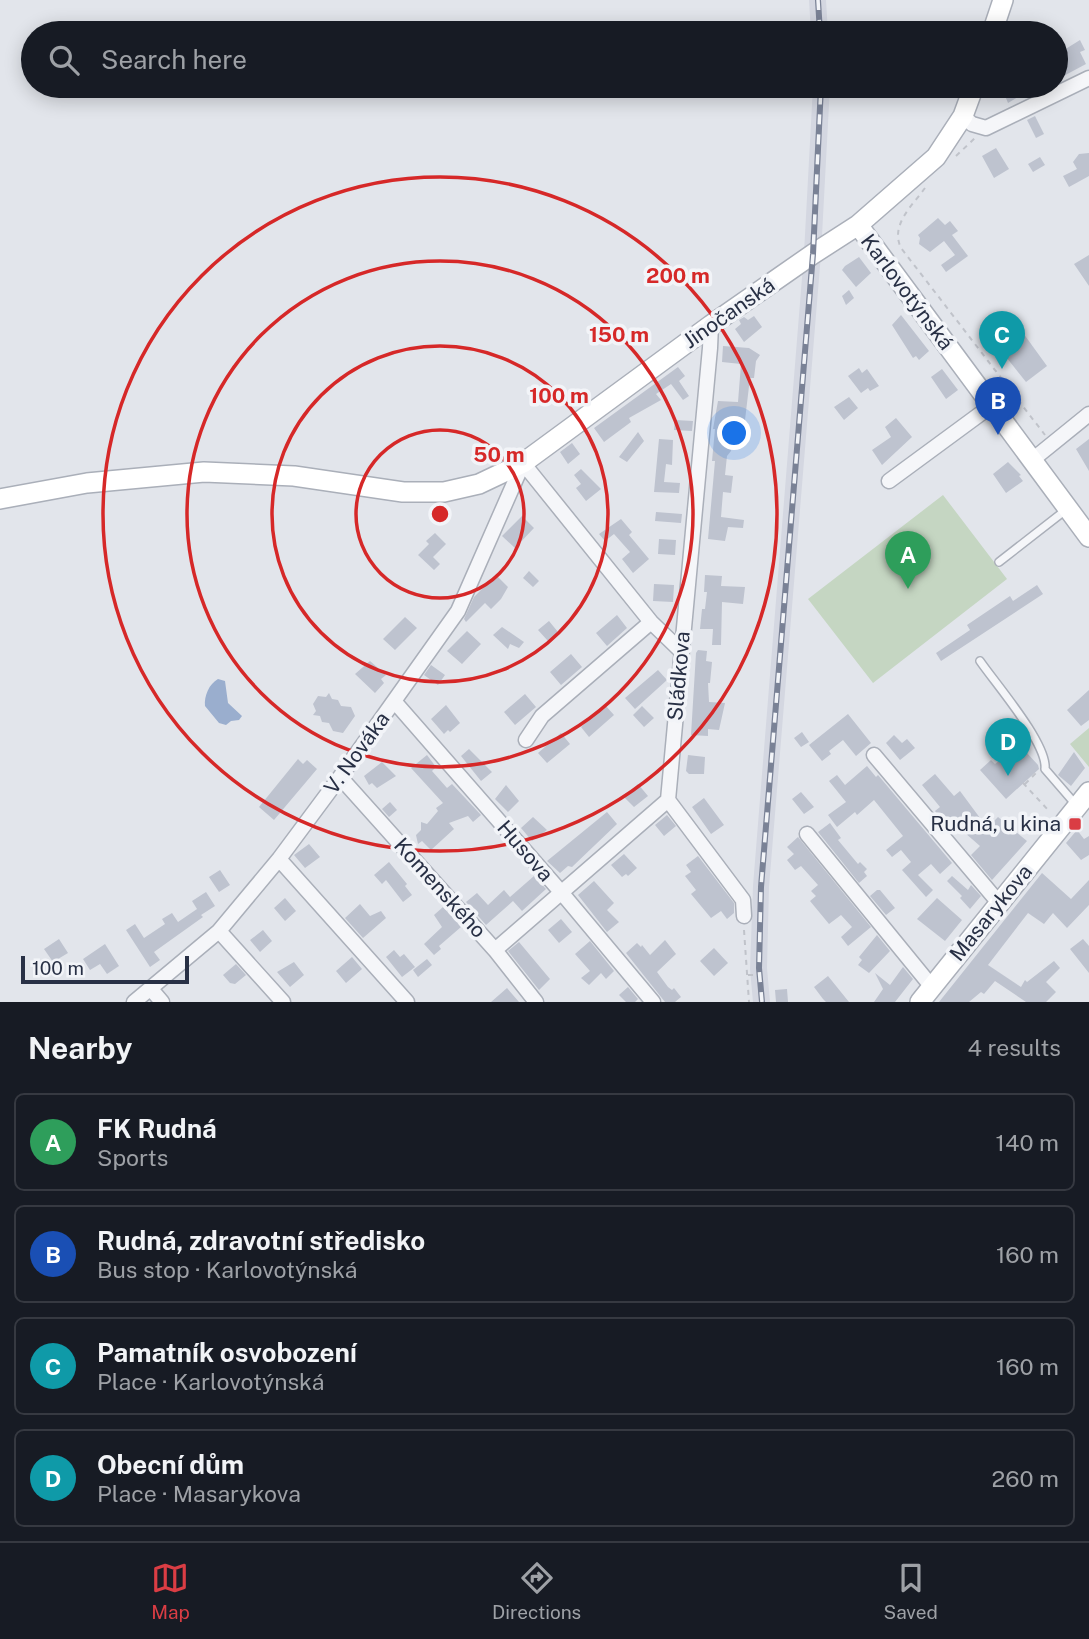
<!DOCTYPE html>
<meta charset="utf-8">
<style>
body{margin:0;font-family:"Public Sans",sans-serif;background:#20242c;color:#f1f3f6}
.scale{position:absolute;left:21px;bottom:18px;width:168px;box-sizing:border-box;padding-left:7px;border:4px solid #283045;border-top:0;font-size:19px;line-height:24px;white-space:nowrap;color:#283045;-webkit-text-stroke:5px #f2f4f8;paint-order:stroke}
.you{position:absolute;left:735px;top:434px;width:24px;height:24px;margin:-18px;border:5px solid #fff;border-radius:50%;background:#1a73e8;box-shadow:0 0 0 10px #1a73e833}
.badge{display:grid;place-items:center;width:46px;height:46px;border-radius:50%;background:#da3d44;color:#fff;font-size:23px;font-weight:700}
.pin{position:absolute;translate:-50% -58px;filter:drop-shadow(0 2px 4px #0008)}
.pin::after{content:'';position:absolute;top:37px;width:24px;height:21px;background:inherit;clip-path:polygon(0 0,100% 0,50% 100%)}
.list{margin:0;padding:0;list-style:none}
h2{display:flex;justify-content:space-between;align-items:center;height:91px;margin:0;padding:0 28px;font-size:30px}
h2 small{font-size:23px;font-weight:400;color:#9ea1a6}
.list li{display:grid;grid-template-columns:46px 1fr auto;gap:21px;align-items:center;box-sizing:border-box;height:98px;margin:0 14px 14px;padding:0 14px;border:2px solid #363941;border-radius:10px}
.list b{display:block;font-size:26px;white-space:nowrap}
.list p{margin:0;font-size:23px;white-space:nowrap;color:#9ea1a6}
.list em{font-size:23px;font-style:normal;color:#9ea1a6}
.icon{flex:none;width:38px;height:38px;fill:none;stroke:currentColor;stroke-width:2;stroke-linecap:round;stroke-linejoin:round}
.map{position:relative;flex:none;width:1089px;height:1002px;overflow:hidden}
.search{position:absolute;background:#171b24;box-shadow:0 4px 18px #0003;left:21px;right:21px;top:21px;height:77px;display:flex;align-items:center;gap:18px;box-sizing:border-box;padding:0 24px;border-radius:38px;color:#9ea1a6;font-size:26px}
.sheet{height:539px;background:#171b24}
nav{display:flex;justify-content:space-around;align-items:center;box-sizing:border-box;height:98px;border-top:2px solid #363941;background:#171b24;font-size:19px;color:#9ea1a6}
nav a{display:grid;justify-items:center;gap:4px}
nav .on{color:#da3d44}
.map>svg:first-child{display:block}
</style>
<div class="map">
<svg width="1089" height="1002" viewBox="0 0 1089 1002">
<rect width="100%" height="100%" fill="#e2e5eb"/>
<path fill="#d4d7e1" d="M809,0H826L828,33H811Z
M813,86H830L821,254L769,887L767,968L770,1002H753L750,969L753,886L804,253Z"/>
<path fill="#c5d6c2" d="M943,495L1007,579L873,683L808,599Z
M1089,728V767L1070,744Z"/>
<path fill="#9aaece" d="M218,679L225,681L228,703L242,716L239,720L231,721L226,725L219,723L205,706C204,696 209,684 218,679Z"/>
<path fill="#bec3cf" d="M1080,40L1085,50L1080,52L1086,64L1056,80V55Z
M1001,86H1012L1018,97L1008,103Z
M1035,116L1044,134L1036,138L1027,120Z
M996,148L1009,169L994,178L982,156Z
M1089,153V176L1069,187L1063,176L1077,169L1073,162L1079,154Z
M1040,157L1045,165L1033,172L1028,164Z
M938,218L945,225L950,221L958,231L952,235L968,256L946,272L941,265L955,255L944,241L930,252L919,244L920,238L918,235Z
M1089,255V286L1074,264Z
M859,257L871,273L856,287L842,270L845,266Z
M849,290L854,298L846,305L842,296Z
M901,315L929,351L919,360L916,356L913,358L892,325Z
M754,316L762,327L744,342L735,329L741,324L739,320L744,317L748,320Z
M1018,326L1047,366L1026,382L995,343Z
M723,346L749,348L760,355L756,361L754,378H750L745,420H734L731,451L727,456L725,475L733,476L731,493L723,492L721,517L744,520L743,528L728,527L725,541L708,539L715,461H712L715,429H713L718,401L738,402L741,364L722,362Z
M678,367L685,376L679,381L689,396L683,400L671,384L656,394L661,400L629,418L631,422L604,442L594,428Z
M859,368L862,373L867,369L879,386L870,391L868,388L861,393L848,376Z
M942,369L958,390L946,399L931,377Z
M849,397L858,408L844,420L834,407Z
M896,418L912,437L882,465L872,450L891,437L885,427Z
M675,420L693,421L692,431L674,430Z
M638,432L644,441L627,462L619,457Z
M659,439L673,440L672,465L666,464L664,482L680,483L679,493L654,492Z
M1089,439V471L1076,449Z
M572,443L580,454L568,464L560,452Z
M1008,462L1021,475L1019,476L1023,481L1006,493L993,474Z
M581,469L601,489L586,501L576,488L581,484L574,475Z
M656,512L682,514L681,523L655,521Z
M522,516L534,528L515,548L502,536Z
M621,519L632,532L629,535L649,559L633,573L622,559L630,552L614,534L605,541L599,534Z
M435,533L446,544L433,557L440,564L434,570L418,555L429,544L426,541Z
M659,539L676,540L675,555L658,554Z
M529,571L539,581L533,587L523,578Z
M496,575L508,587L501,599L491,609L485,603L466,622L464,619L474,597Z
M705,575L722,576L721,586L745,587L743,604L722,602L721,645H712L713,629H700L702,609H705L707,592H704Z
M654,584L674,585L673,602L653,601Z
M1037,585L1043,594L941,661L936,653L970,630L967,625L1010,596L1013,601Z
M617,615L627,628L607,646L596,633Z
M405,617L417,628L395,650L383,639Z
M549,621L558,632L548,641L538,630Z
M502,627L524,642L519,648L510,644L508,649L493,635Z
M467,631L481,644L462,664L447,651Z
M698,650L707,651L706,661L712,662L710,683H708L709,702L725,703L719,730L708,729V736L691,735L696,653Z
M571,654L582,667L561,685L550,672Z
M370,661L386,675L381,679L384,683L375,693L355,674Z
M431,665L445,675L438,685L424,675Z
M658,670L667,680L635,709L625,698Z
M1089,690V720L1081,726L1067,710Z
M329,693L332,699L338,700L341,706L351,707L355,716L343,733L333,731L329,723L322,722L320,716L313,715L316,711L313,704L318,696L326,697Z
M525,694L536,707L515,725L504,712Z
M446,705L460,723L450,732L448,730L444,734L431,719Z
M605,705L614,715L589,737L581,727Z
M642,706L654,718L644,727L633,715Z
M848,714L871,743L856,756L843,740L829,751L831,754L822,761L809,745Z
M802,732L809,742L801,747L794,738Z
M561,733L570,744L547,763L538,753Z
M894,735L902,743L907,739L915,748L900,760L886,743Z
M469,749L492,772L481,781L461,756Z
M1074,752L1085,768L1071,786L1058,775Z
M1010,753L1018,761L1027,753L1038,765L1039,769L1006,799L980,770L991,760L995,764Z
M427,755L436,767L432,771L447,788L452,784L481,815L473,822L468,816L449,823L454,829L431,850L422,841L418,844L416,835L421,830V822L427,824L438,811L436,808L443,803L411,768Z
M688,755L705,757L704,774H689L686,771Z
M298,759L303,764L307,760L317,769L274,820L259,807Z
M382,762L396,776L377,788L372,783L369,785L364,776Z
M867,766L876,777L878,775L952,863L940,874L931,864L918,875L933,890L926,897L902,870L911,862L901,850L892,857L886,850L903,836L874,800L857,815L855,812L837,827L828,815L846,802L829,781L837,775L845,785Z
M935,774L954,796L960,791L980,818L989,826L998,817L1027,841L992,880L971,855L980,846L949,819L944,823L935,811L940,807L922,785Z
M638,784L648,796L634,807L624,797Z
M506,785L519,801L508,812L495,799Z
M801,792L814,807L804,814L792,799Z
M704,798L724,825L711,834L692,807Z
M390,802L397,810L389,817L382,809Z
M607,812L617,824L572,867L568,866L560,873L547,861Z
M667,815L676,826L664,836L655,825Z
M533,817L547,830L532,841L521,828Z
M830,823L841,838L838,840L858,864L860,862L867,869L864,872L867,876L859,883L818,832Z
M1077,830L1084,839L1089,836V855L1081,860L1066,843Z
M798,837L871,927L848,946L841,937L852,927L841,915L829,924L810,901L816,896L811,891L818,885L801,866L795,870L787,860L794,854L787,847Z
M309,844L320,857L305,868L294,855Z
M624,854L637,868L628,876L626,874L622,877L611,865Z
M698,856L734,903V913L727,919L721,911L711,918L691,894L696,890L685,876L691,872L686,865Z
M389,862L407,884L405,886L412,895L403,902L386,880L382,884L374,875Z
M220,870L230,885L219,892L209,877Z
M1042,873L1071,899L1089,880V905L1067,928L1053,913L1044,924L1028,913L988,965L1021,987L1025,980L1027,982L1054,961L1060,968L1046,982L1056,992L1046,1002H1026L995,981L984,994L981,992L969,1002H939Z
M534,876L546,889L522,911L513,901L486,925L466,902L477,893L488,905L504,890L510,897Z
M952,876L968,890L971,885L981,896L970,909L960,898L962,896L947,881Z
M594,881L614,903L607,910L619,922L607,932L578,895Z
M877,890H880L895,908L886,915L870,896Z
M206,892L215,906L201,915L203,917L154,952L160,960L150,967L126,930L135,924L144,938L165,924L162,919L172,913L178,922L197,909L192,901Z
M285,898L296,911L285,921L274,908Z
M937,898L962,920L945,941L917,919Z
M360,904L370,916L381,911L386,918L363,938L345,918Z
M443,907L461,927L439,946L441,949L434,955L424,944L442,927L434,915Z
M561,919L572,932L559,943L548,930Z
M263,930L272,941L260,952L250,940Z
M877,935L890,951L869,973L858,965L862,960L859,957Z
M59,939L68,953L53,962L44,949Z
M1083,939L1089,946V973L1070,949Z
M665,940L676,954L657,972L668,987L672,990L674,988L681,997L675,1002H665L626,953L637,943L641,947L642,945L650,955Z
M590,941L614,971L606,979L601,973L589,985L581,978L590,971L575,954Z
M519,942L550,979L539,990L508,951Z
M105,944L119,966L107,974L100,964L90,970L83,959Z
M714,948L728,963L714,976L700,961Z
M394,950L400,957L404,954L415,967L402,977L386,957Z
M352,957L362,969L346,983L336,971Z
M427,959L432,965L418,977L413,970Z
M294,962L304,975L290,987L277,972Z
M236,964L246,975L235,984L230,983L223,975Z
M903,967L913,979L895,1002H874L883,989L875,973L890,985Z
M828,976L849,1002H826L823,999L814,987Z
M628,987L638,999L635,1002H626L619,995Z
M507,988L519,1002H491Z
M787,989L788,1002H776L775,990Z"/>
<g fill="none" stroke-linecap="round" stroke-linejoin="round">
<g stroke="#aaafb9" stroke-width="10">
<path id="lane" d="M999,562L1067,509
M980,661C995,683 1048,744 1045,769L1077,806"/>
</g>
<g stroke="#aaafb9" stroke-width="17">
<path id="street" d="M963,116L972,124L986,128L1089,78
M1031,461L1089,414
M889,481L991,406
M394,701L561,892L653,1002
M526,740L542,716L651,622
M874,755L999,903
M340,777L495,950L536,1002
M668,800L743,900L744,916
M807,834L932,987
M279,859L407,1002
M219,931L283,1002
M495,950L668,800L710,348L711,325
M151,989L162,1002
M134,1002L219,931L279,859L340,777L458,611L523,463L651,622L681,651"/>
</g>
<g stroke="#aaafb9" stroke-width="22">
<path id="secondary" d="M992,33L1003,0
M858,225L1089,537
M0,499L87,483L204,472L294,476L403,492H444L479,484L523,463L711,325L813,254L858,225L936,157L963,116L974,86
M920,1002L1089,792"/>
</g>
<path stroke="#c0c3ca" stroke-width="2" stroke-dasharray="5 5" stroke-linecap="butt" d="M956,156L975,138
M925,188C912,206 890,225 901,248L1045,435
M1023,783L1050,812
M1025,784L1036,773
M744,930L749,1002
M748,975H755"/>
<use href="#lane" stroke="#f5f6f9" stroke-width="7"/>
<use href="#street" stroke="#f5f6f9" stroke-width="14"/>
<use href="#secondary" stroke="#fff" stroke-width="19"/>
<g stroke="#7a8296" stroke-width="6">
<path id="rail" d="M818,0L820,33
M762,1002L759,968L761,887L813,254L821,86"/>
</g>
<use href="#rail" stroke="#f2f4f8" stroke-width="3.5" stroke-dasharray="10" stroke-linecap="butt"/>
</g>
<g fill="none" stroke="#d62828" stroke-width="3.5">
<circle cx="440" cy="514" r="84"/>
<circle cx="440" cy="514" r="168"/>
<circle cx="440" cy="514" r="253"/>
<circle cx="440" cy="514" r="337"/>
</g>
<rect fill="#da3d44" stroke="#f2f4f8" stroke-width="2.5" x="1068" y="817" width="14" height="14" rx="3.5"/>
<g text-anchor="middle" stroke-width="7" stroke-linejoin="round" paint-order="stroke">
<g font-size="21" fill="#283045" stroke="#f2f4f8">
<text transform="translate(907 292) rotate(53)" y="7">Karlovotýnská</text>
<text transform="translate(729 313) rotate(-35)" y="7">Jinočanská</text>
<text transform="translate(679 676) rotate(-85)" y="7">Sládkova</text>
<text transform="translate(357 753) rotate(-54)" y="7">V. Nováka</text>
<text transform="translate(525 851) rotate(49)" y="7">Husova</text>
<text transform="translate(440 888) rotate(48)" y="7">Komenského</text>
<text transform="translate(991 913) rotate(-51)" y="7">Masarykova</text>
</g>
<g font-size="21" fill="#283045" stroke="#f2f4f8" text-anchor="end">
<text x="1061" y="831">Rudná, u kina</text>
</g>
</g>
<circle cx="440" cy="514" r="10" fill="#d62828" stroke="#f2f4f8" stroke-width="3.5"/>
<g font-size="21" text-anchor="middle" font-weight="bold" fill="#d62828" stroke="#f2f4f8" stroke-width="7" stroke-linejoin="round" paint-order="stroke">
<text x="678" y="283">200 m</text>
<text x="619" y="342">150 m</text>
<text x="559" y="403">100 m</text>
<text x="499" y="462">50 m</text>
</g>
</svg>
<div class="scale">100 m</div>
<div class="you"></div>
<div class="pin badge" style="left:908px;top:589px;background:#2e9e5b">A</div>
<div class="pin badge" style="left:998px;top:435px;background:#1a4fb4">B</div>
<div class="pin badge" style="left:1002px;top:369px;background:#0f9aa8">C</div>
<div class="pin badge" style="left:1008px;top:776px;background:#0f9aa8">D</div>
<div class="search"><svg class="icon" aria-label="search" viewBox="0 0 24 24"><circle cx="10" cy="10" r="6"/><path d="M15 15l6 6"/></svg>Search here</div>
</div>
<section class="sheet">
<h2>Nearby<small>4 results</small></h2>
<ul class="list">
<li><span class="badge" style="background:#2e9e5b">A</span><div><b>FK Rudná</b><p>Sports</p></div><em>140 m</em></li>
<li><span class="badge" style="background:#1a4fb4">B</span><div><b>Rudná, zdravotní středisko</b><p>Bus stop · Karlovotýnská</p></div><em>160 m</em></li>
<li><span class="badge" style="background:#0f9aa8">C</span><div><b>Pamatník osvobození</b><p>Place · Karlovotýnská</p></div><em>160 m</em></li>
<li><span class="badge" style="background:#0f9aa8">D</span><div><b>Obecní dům</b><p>Place · Masarykova</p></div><em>260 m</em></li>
</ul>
</section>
<nav>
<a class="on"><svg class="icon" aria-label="map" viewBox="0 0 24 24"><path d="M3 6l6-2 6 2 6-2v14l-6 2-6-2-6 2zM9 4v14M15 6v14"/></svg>Map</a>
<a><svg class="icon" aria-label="directions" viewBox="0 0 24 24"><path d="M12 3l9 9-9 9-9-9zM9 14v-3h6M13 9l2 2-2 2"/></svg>Directions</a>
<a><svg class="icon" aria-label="saved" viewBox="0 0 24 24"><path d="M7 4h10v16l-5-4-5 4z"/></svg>Saved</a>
</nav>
